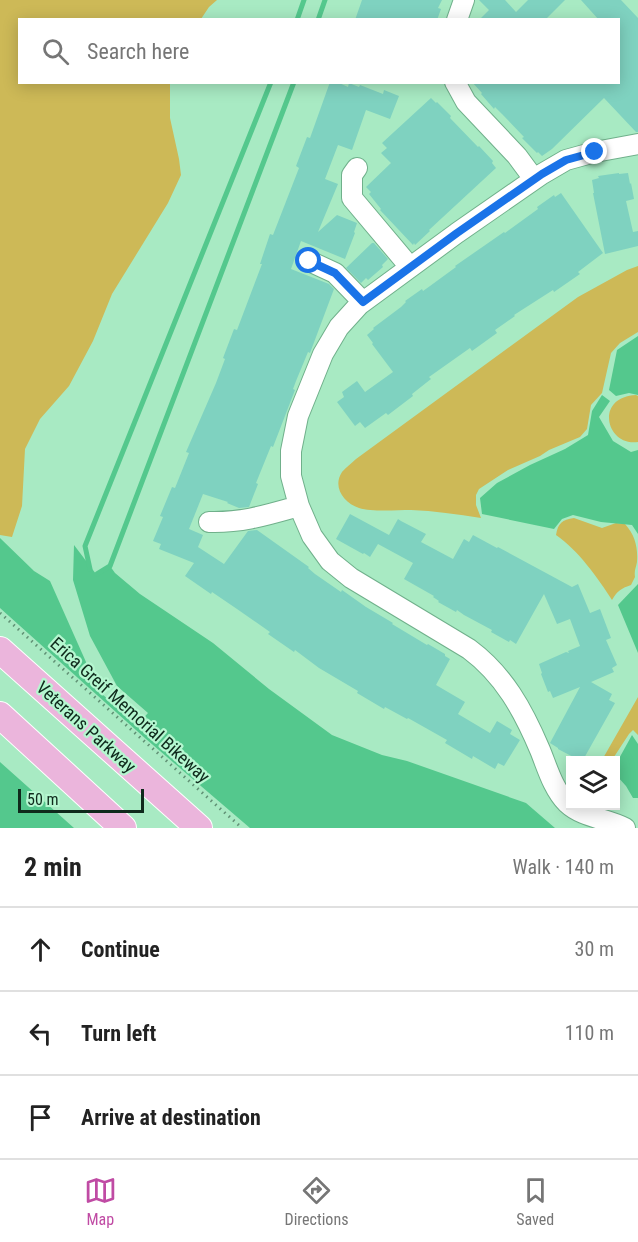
<!DOCTYPE html>
<meta charset="utf-8">
<style>
body{margin:0;font-family:"Roboto Condensed",sans-serif;background:#f2f2f2;color:#222}
.controls{position:absolute;right:18px;bottom:18px;display:grid;overflow:hidden;border-radius:0px;box-shadow:0 3px 15px #0003}
.controls button{width:54px;height:54px;display:grid;place-items:center;padding:0;border:0;border-bottom:2px solid #e0e0e0;background:#fff;color:#222;font:30px sans-serif}
.scale{position:absolute;left:18px;bottom:15px;width:126px;box-sizing:border-box;padding-left:6px;border:3px solid #0f2a1c;border-top:0;font-size:16px;line-height:21px;white-space:nowrap;color:#0f2a1c;-webkit-text-stroke:4px #b5f7d0;paint-order:stroke}
.stop{position:absolute;width:18px;height:18px;margin:-14px;border:4px solid #1a73e8;border-radius:50%;background:#fff}
.stop.end{background:#1a73e8;border-color:#fff;box-shadow:0 2px 6px #0008}
.list{margin:0;padding:0;list-style:none}
h2{display:flex;justify-content:space-between;align-items:center;height:78px;margin:0;padding:0 24px;font-size:26px}
h2 small{font-size:20px;font-weight:400;color:#767676}
.list li{display:grid;grid-template-columns:39px 1fr auto;gap:18px;align-items:center;box-sizing:border-box;height:84px;padding:0 24px;border-top:2px solid #e0e0e0}
.list b{display:block;font-size:22px;white-space:nowrap}
.list em{font-size:20px;font-style:normal;color:#767676}
.icon{flex:none;width:33px;height:33px;fill:none;stroke:currentColor;stroke-width:2;stroke-linecap:round;stroke-linejoin:round}
.map{position:relative;flex:none;width:638px;height:828px;overflow:hidden}
.search{position:absolute;background:#fff;box-shadow:0 3px 15px #0003;left:18px;right:18px;top:18px;height:66px;display:flex;align-items:center;gap:15px;box-sizing:border-box;padding:0 21px;border-radius:0px;color:#767676;font-size:22px}
.sheet{height:330px;background:#fff}
nav{display:flex;justify-content:space-around;align-items:center;box-sizing:border-box;height:84px;border-top:2px solid #e0e0e0;background:#fff;font-size:16px;color:#767676}
nav a{display:grid;justify-items:center;gap:3px}
nav .on{color:#c04ba4}
.map>svg:first-child{display:block}
</style>
<div class="map">
<svg width="638" height="828" viewBox="0 0 638 828">
<rect width="100%" height="100%" fill="#a8eac3"/>
<path fill="#cdb957" d="M0,0H217L209,7L201,19L20,20V82L170,83V118L179,159L181,175L168,203L112,294L93,341L69,386L40,419L25,449L22,506L12,537L0,535Z
M638,266V332L620,343L611,353L602,393L591,405L587,429L580,437L549,450L540,456L508,470L479,489L476,495V505L481,518C457,514 434,511 411,510C396,510 372,512 359,508C344,503 332,487 342,472C346,467 352,463 356,459L578,297L627,270Z
M636,395L638,396V442C606,447 594,397 636,395Z
M574,518L602,528L616,523L625,524C635,535 638,547 637,562C636,568 634,570 635,577L631,585C622,588 617,591 612,600C598,578 578,550 556,535C558,523 562,520 574,518Z
M638,697V735L633,730L629,734L612,760H602Z"/>
<path fill="#54c88d" d="M638,336V395L629,393L616,396L609,390L617,350Z
M602,395L610,401L599,417L613,441L631,452L638,450V534L632,525L601,522L573,515L562,519L554,529L482,514L480,498L497,483L530,465L565,449L588,435L592,411Z
M0,538L34,571L50,581L86,662L93,686L137,725L148,713L117,686L90,636L73,580L74,545L96,574L110,566L115,573L140,594L213,643L269,689L332,735L382,755L407,761L526,803L555,828H250L146,739L0,608Z
M638,584V653L618,605Z
M632,735L638,744V798H633L626,786L616,775V764Z
M0,762L74,828H0Z"/>
<g fill="none" stroke-linecap="round" stroke-linejoin="round">
<path stroke="#54c88d" stroke-width="5" d="M297,20L304,0
M318,20L325,0
M90,569L85,546L271,82
M97,574L110,566L294,82"/>
</g>
<path fill="#7fd2c0" d="M362,0H442L438,8L441,9L437,20H355Z
M479,0H505L516,12L528,0H565L545,20H479L489,10Z
M581,0H621L638,18V132H636L604,98L552,149L542,156L538,152L537,153L522,138L524,137L502,114L495,107L494,109L481,94L482,93L472,82H618V20H599Z
M330,82H337L348,87L349,83L359,87L360,85L383,94L384,90L399,96L390,119L366,110L352,150L338,145L325,179L338,184L318,232L337,215L357,223L354,232L355,233L345,259L301,241L291,269L329,284L334,289L310,353L308,352L296,381L293,389L295,390L273,447L271,446L256,483L258,484L249,507L239,508L227,503L228,502L203,494L189,529L203,535L198,547L224,564L248,531L257,530L309,567L308,568L315,574L341,592L342,590L366,607L393,623L392,624L427,645L428,644L445,654V656L450,659L436,685L465,702L458,714L490,733L497,721L512,730L510,734L520,740L504,766L498,763L495,769L473,756L472,759L445,743L447,740L408,718L407,719L385,707L384,709L357,693L358,691L319,668L295,650L294,652L268,634L270,632L237,609L212,592L211,594L185,576L194,563L159,549L161,544L153,541L163,517L160,516L172,487L175,488L189,453L186,452L216,383L225,359L223,358L234,329L237,330L262,264H260L270,234L273,235L299,168L296,166L307,137L310,138Z
M431,98L436,103L437,102L451,116L450,118L478,147L479,146L493,161L492,163L496,168L429,230L430,231L415,245L414,243L413,245L380,210L381,209L369,194L371,192L366,187L391,163L381,153L387,148L382,143Z
M619,173V174L628,173L630,184L631,183L634,199L626,201L633,232L638,231V246L605,254L593,193H594L592,180L599,178L598,176Z
M561,193L603,253L578,272L580,274L554,292L553,290L514,315L515,316L495,330L497,333L472,351L470,348L429,377L431,379L412,394L413,396L388,415L386,413L365,428L360,422L355,426L337,402L344,397L342,392L357,381L365,392L393,372L372,344L373,343L367,335L374,329L373,328L401,307L406,302L405,301L422,289L423,291L430,286L456,267L455,266L504,232L505,233L538,209L537,207L554,195L555,197Z
M372,243H374L388,259L382,265L383,267L368,280L366,278L361,283L346,268Z
M350,514L389,535L398,519L401,521L426,534L421,542L453,559L464,539L469,542L473,535L497,548L498,547L572,587L578,584L590,613L600,609L611,638L606,640L617,665L612,668L614,672L591,682L612,694L609,700L615,703L583,760H579L558,749V748L550,743L580,687L553,698L550,691L548,692L541,674L542,673L539,664L566,652L569,653L568,651L580,646L570,619L557,624L544,594L516,644L510,640L509,642L491,632L492,630L464,615L457,610L456,612L438,602L439,601L433,597L434,596L404,579L413,563L378,544L370,557L364,553L363,554L336,539Z"/>
<g fill="none" stroke-linecap="round" stroke-linejoin="round">
<g stroke="#70b08b" stroke-width="22">
<path id="minor" d="M457,20L464,0
M455,82L466,102L517,156L534,179
M357,168L352,175V198L410,267
M309,261L335,273L363,302
M209,522C242,523 267,515 299,506
M625,828C606,818 583,818 567,803C553,789 547,767 540,750C523,710 504,675 469,649L351,578L330,561L312,536L299,506L291,476V451L298,416L323,354L339,327L359,305L457,233L542,174L566,160L595,152L638,144"/>
</g>
<g stroke="#fff" stroke-width="28">
<path id="major" d="M0,650L199,828
M0,715L123,828"/>
</g>
<path stroke="#619175" stroke-width="3" stroke-dasharray="1.5 4.5" stroke-linecap="butt" d="M0,613L242,828"/>
<use href="#minor" stroke="#fff" stroke-width="20"/>
<use href="#major" stroke="#ebb5dc" stroke-width="26"/>
</g>
<g fill="none" stroke-linecap="round" stroke-linejoin="round">
<path stroke="#1a73e8" stroke-width="8" d="M309,261L335,273L363,302L457,233L542,174L566,160L595,152"/>
</g>
<g text-anchor="middle" stroke-width="4.5" stroke-linejoin="round" paint-order="stroke">
<g font-size="18" fill="#0f2a1c" stroke="#b5f7d0">
<text transform="translate(130 710) rotate(42)" y="6">Erica Greif Memorial Bikeway</text>
<text transform="translate(86 727) rotate(42)" y="6">Veterans Parkway</text>
</g>
</g>
</svg>
<div class="controls">
<button><svg class="icon" aria-label="layers" viewBox="0 0 24 24"><path d="M12 4l9 5-9 5-9-5zM3 14l9 5 9-5"/></svg></button>
</div>
<div class="scale">50 m</div>
<div class="stop" style="left:309px;top:261px"></div>
<div class="stop end" style="left:595px;top:152px"></div>
<div class="search"><svg class="icon" aria-label="search" viewBox="0 0 24 24"><circle cx="10" cy="10" r="6"/><path d="M15 15l6 6"/></svg>Search here</div>
</div>
<section class="sheet">
<h2>2 min<small>Walk · 140 m</small></h2>
<ul class="list">
<li><svg class="icon" aria-label="ahead" viewBox="0 0 24 24"><path d="M12 20V5M6 11l6-6 6 6"/></svg><div><b>Continue</b></div><em>30 m</em></li>
<li><svg class="icon" aria-label="left" viewBox="0 0 24 24"><path d="M17 20v-9H6M10 6l-5 5 5 5"/></svg><div><b>Turn left</b></div><em>110 m</em></li>
<li><svg class="icon" aria-label="arrive" viewBox="0 0 24 24"><path d="M6 21V4h12l-3 4 3 4H6"/></svg><div><b>Arrive at destination</b></div></li>
</ul>
</section>
<nav>
<a class="on"><svg class="icon" aria-label="map" viewBox="0 0 24 24"><path d="M3 6l6-2 6 2 6-2v14l-6 2-6-2-6 2zM9 4v14M15 6v14"/></svg>Map</a>
<a><svg class="icon" aria-label="directions" viewBox="0 0 24 24"><path d="M12 3l9 9-9 9-9-9zM9 14v-3h6M13 9l2 2-2 2"/></svg>Directions</a>
<a><svg class="icon" aria-label="saved" viewBox="0 0 24 24"><path d="M7 4h10v16l-5-4-5 4z"/></svg>Saved</a>
</nav>
